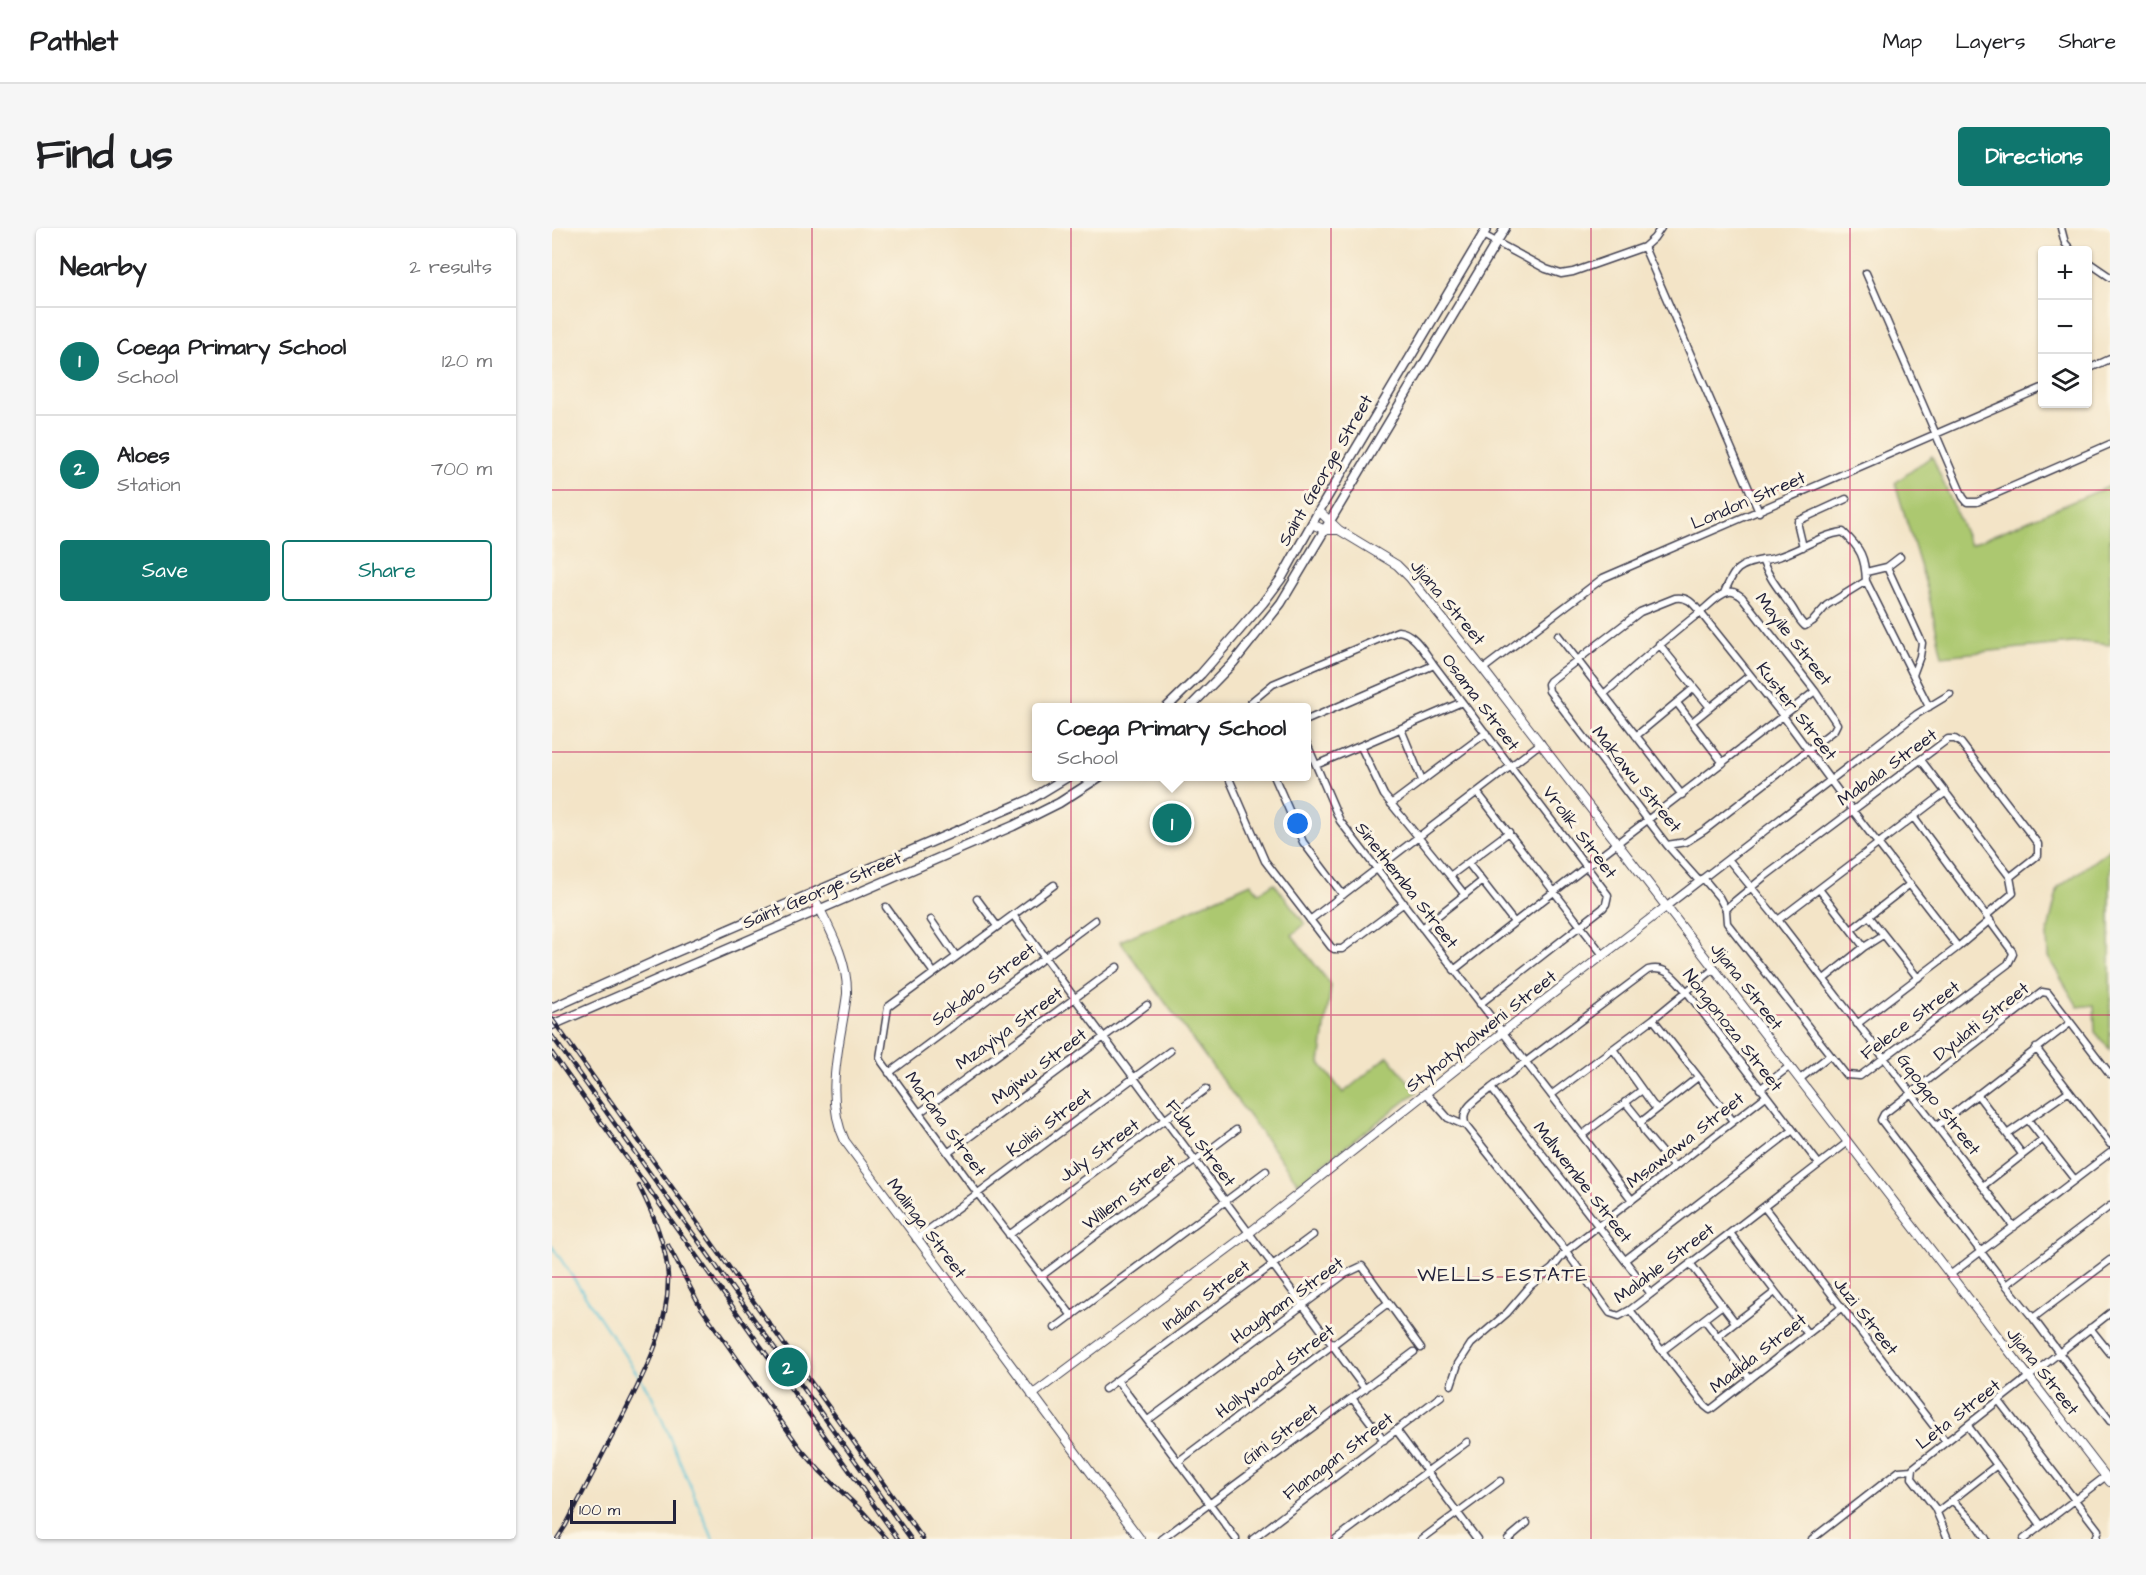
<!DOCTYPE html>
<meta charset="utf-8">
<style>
body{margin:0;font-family:"Architects Daughter",sans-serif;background:#f6f6f6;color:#202124}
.controls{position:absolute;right:18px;top:18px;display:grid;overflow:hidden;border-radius:6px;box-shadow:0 2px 4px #0004}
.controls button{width:54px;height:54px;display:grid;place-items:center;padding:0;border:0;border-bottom:2px solid #e0e0e0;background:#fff;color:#202124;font:30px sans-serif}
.scale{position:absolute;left:18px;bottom:15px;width:106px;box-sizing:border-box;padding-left:6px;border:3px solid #22223b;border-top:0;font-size:16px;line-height:21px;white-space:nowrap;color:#22223b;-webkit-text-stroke:4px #fcf5e5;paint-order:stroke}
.you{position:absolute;left:746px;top:596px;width:21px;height:21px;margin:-15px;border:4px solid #fff;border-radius:50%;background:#1a73e8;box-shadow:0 0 0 9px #1a73e833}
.badge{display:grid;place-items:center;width:39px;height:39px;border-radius:50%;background:#0f766e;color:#fff;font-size:20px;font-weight:700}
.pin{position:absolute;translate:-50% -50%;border:3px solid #fff;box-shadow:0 2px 6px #0006}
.popup{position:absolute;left:480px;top:475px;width:279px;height:78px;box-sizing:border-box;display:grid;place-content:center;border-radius:6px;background:#fff;filter:drop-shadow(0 2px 4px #0005);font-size:20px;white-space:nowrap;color:#757577}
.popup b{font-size:22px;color:#202124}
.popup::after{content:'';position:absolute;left:50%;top:100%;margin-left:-12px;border:12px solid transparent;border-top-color:#fff}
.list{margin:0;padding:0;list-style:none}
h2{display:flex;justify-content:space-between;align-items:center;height:78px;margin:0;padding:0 24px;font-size:26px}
h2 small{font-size:20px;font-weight:400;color:#757577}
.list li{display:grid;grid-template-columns:39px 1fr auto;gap:18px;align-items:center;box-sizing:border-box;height:108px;padding:0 24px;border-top:2px solid #e0e0e0}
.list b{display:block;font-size:22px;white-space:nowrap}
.list p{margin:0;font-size:20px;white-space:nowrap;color:#757577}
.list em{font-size:20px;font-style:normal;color:#757577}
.actions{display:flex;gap:12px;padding:18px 24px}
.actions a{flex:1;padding:14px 0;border:2px solid #0f766e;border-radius:6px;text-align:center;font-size:21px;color:#0f766e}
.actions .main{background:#0f766e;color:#fff}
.icon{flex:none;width:33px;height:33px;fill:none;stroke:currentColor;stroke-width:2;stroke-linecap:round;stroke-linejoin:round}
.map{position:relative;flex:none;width:1558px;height:1311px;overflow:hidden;border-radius:6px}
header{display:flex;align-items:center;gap:36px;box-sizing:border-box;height:84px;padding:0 30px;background:#fff;border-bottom:2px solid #e0e0e0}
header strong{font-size:28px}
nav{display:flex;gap:33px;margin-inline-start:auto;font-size:21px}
.intro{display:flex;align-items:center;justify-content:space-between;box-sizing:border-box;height:144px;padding:0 36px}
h1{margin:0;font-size:42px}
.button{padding:15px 27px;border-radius:6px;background:#0f766e;color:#fff;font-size:21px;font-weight:700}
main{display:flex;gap:36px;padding:0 36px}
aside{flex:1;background:#fff;border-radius:6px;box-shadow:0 2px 4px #0004}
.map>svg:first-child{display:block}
</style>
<header>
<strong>Pathlet</strong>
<nav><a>Map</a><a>Layers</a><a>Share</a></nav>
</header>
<div class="intro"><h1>Find us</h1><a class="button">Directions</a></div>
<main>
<aside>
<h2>Nearby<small>2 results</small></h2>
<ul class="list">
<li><span class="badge">1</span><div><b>Coega Primary School</b><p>School</p></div><em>120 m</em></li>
<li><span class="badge">2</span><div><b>Aloes</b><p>Station</p></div><em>700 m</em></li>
</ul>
<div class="actions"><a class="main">Save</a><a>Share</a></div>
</aside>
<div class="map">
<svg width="1558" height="1311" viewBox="0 0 1558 1311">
<rect width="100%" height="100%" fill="#fcf5e5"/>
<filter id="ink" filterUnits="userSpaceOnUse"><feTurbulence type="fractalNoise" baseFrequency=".0167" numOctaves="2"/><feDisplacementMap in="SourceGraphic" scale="12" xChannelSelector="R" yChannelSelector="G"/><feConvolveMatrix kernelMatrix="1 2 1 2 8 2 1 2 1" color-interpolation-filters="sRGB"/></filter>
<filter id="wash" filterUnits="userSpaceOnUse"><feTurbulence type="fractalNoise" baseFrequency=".008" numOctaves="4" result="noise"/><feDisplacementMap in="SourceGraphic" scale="24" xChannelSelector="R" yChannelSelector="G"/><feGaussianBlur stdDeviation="1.35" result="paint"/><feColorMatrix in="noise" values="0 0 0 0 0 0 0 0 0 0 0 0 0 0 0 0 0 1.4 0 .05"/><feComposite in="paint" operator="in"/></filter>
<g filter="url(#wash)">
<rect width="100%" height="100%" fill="#f3e4c7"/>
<path fill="#acc86f" stroke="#677555" stroke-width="1.5" d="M1380,228L1418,317L1558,258V417L1530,414L1390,428L1375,360L1343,255Z
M1558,621V822L1543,804L1542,777L1526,779L1496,729L1495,707L1506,660Z
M699,655L707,665L722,655L753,696L740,707L779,757L768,835L791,865L836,828L865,864L746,955L568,713Z"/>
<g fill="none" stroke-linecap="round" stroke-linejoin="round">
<path stroke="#5ac2d7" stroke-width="2" d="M0,1018L100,1168L161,1311"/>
</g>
</g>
<g filter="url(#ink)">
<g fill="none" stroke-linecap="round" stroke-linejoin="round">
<g stroke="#413f50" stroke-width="9">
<path id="minor" d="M1509,0L1513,15L1519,22
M931,7L994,41L1009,46L1021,44L1092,19L1102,10L1109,0
M1092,19L1207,284
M1536,34L1558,49
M1314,45L1411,269L1415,274H1425L1558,216
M1536,141L1558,131
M1251,319L1246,298V293L1294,271
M1210,332C1217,350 1228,363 1239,378C1244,385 1246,392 1253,398L1261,393L1275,377L1314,353
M1335,339L1370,415L1368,428L1361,447
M1314,344L1335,339L1348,329
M1172,365C1176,357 1179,347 1186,341C1196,333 1210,333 1222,330C1246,324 1267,307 1291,304C1309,321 1313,329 1314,353L1377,479
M1006,407L1130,567
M1107,416L1157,478
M931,441L1051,350L1490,160
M1052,466C1084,437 1116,409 1151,382C1158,376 1168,365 1177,364C1182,363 1186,366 1190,369L1263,463L1285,496L1282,502L1153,602L1134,614L1115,617L997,463L996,456L998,453L1088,384L1123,370C1135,368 1141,375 1148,384L1231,488L1301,583L1406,719
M1125,475L1171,535
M696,480L699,474L721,456L846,403C862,404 873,425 882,437L1056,667L1054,676L1051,680L928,776
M755,492L882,437
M1140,494L1198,447
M849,501L870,552
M1084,508L1142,460
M755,516L788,593L1080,972
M809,519L832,567L898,648L957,604
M1369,532L1458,649L1461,665L1435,687
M764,537L910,474
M676,548L713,633L779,719L782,721H790L852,675
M722,548L751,614L791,667
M925,564L1051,727
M839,576L934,505
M1362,590L1460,723L1461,726L1456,736L1308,848L1294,847L1175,695L1174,682L1178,677L1212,649L1396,511H1403L1409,515L1486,616V627L1458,649
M1115,617L1147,653
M1176,631L1226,692L1462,999
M916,635L962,694
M898,648L913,667
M1151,650L1167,669L1174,682
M502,657L336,779L328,830L330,834L426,966L520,1088
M1267,661L1312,719
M425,671L445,698
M1115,678L1332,511L1365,486L1398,466
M334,679L382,745
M461,687L813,1161
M1317,688L1366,750
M379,692L404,728
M758,692L989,515
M1226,692L1394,564
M870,700L930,653
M1299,702L1358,656
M902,742C1021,647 1143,557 1263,463
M1272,751L1312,719L1331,707
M1101,791L1181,893
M1305,796L1406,719L1438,692
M1484,820L1558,916
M1061,821L1101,877L1105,880
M337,845L543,692
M1558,846L1496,765L1490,764L1332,886L1329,892L1454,1057L1558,978
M1248,851L1278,827
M939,860L1099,1066
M1208,861L1238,838
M874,865L896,890L914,898
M1425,866L1470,926
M999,867L1101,791L1163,740
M1073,874L1086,890L1093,905L1122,939
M367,885L565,739
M1476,892L1523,952
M1089,894L1146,849
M1385,898L1518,795
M1455,906L1517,863
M1030,907L1090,862
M397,924L595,777
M1267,936L1135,764C1124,752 1115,737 1096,742L939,860C927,870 906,880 914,898L1014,1023L1058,1085L1067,1088L1078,1082L1296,914
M1432,957L1491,911
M1212,979L1394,1214
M1178,1005L1255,1105
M457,1007L654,861
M364,1011L618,823
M1073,1032L1241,902
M1558,1032L1481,1090L1558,1193
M1138,1035L1183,1094
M1398,1047L1558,925
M488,1049L684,902
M1454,1057L1481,1090
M1078,1082L1153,1178L1158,1182L1289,1080
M1152,1091L1198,1151
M503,1100L714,943
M1538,1100L1558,1125
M1166,1108L1223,1064
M1110,1123L1169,1078
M565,1152L684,1311
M899,1157L906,1136L919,1116L955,1085L979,1057L1000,1041L1014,1023L1214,868
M553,1161L761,1007
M800,1170L832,1212
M1447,1173L1546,1302L1543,1311
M596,1192L793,1046L810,1038L869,1120
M1416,1198L1489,1297
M845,1203L925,1311
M627,1233L836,1075
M1400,1272L1424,1296L1434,1311
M1385,1284L1445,1237
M610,1311L862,1124
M701,1311L889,1168
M784,1311L915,1214
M870,1311L948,1253
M956,1311L975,1295
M1260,1311L1347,1243L1360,1242
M1396,1311L1383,1280L1360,1250L1361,1240L1558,1085
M1472,1311L1554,1248"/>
</g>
<g stroke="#413f50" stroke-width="10">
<path id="tertiary" d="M767,283L787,302L845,337L858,350L931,441L1558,1254
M760,296L773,302H787
M260,665C275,697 296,729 295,766C289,813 271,868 293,913L588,1311
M480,1167L697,1005L951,804L1115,678"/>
</g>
<g stroke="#413f50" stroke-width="11">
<path id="secondary" d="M614,480L649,446L711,375L729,351L767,283L935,0
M637,480L681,435L729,375L953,0
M0,780L117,727L479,571L517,548
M0,797L461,598L507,575L549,548"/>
</g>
<use href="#minor" stroke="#fff" stroke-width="6"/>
<use href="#tertiary" stroke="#fff" stroke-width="8"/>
<use href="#secondary" stroke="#fff" stroke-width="8"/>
<g stroke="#22223b" stroke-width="4.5">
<path id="rail" d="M0,791L371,1311
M0,808L359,1311
M0,825L346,1311
M116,1017L148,1078L248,1220L268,1243L312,1285L335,1311
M5,1311L14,1297C32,1263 49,1229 67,1195C90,1149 117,1103 116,1049C115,1018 101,986 87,958"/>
</g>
<use href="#rail" stroke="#fcf5e5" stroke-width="2" stroke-dasharray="7" stroke-linecap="butt"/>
</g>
</g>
<path fill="none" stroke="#c2185b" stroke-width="1.5" stroke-opacity="0.55" d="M260,0V1311M519,0V1311M779,0V1311M1039,0V1311M1298,0V1311M0,262H1558M0,524H1558M0,787H1558M0,1049H1558"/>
<g text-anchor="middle" stroke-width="6" stroke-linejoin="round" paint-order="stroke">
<g font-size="18" fill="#22223b" stroke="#fcf5e5">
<text transform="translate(773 242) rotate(-60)" y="6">Saint George Street</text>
<text transform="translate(1196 272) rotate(-23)" y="6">London Street</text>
<text transform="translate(896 374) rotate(50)" y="6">Jijana Street</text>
<text transform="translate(1242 411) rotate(52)" y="6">Mayile Street</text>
<text transform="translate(929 474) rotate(53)" y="6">Osama Street</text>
<text transform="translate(1245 483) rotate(52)" y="6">Kuster Street</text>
<text transform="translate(1335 539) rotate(-36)" y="6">Mabala Street</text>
<text transform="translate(1085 551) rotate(51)" y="6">Makawu Street</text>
<text transform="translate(1028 604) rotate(53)" y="6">Vrolik Street</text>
<text transform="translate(855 657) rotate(52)" y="6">Sinethemba Street</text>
<text transform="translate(270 662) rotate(-23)" y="6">Saint George Street</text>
<text transform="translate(431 756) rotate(-37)" y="6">Sokabo Street</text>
<text transform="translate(1195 758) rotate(52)" y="6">Jijana Street</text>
<text transform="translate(1358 792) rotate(-37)" y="6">Felece Street</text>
<text transform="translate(1429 793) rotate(-38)" y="6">Dyulati Street</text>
<text transform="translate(457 800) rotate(-36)" y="6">Mzayiya Street</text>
<text transform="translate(1181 802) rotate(52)" y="6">Nongonoza Street</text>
<text transform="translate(929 803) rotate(-38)" y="6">Styhotyholweni Street</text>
<text transform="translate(487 838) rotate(-37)" y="6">Mgiwu Street</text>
<text transform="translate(1387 876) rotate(52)" y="6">Gqogqo Street</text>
<text transform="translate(497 894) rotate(-37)" y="6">Kolisi Street</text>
<text transform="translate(394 896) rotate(54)" y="6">Mafana Street</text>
<text transform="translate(1133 912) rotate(-38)" y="6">Msawawa Street</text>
<text transform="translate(649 915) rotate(53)" y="6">Fubu Street</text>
<text transform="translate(547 922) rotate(-36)" y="6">July Street</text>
<text transform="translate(1031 954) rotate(52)" y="6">Mdlwembe Street</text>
<text transform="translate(577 964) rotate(-37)" y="6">Willem Street</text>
<text transform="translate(375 1000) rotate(53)" y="6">Malinga Street</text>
<text transform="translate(1112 1035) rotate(-37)" y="6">Malahle Street</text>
<text transform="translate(654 1067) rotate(-37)" y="6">Indian Street</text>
<text transform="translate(735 1072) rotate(-36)" y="6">Hougham Street</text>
<text transform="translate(1314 1088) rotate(52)" y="6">Juzi Street</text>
<text transform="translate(1206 1125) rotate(-38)" y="6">Madida Street</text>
<text transform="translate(723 1143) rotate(-37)" y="6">Hollywood Street</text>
<text transform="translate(1491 1143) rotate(52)" y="6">Jijana Street</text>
<text transform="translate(1406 1186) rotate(-38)" y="6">Leta Street</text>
<text transform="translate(728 1206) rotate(-37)" y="6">Gini Street</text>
<text transform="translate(786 1228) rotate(-37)" y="6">Flanagan Street</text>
</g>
<g font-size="20" letter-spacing="1.5" fill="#22223b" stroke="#fcf5e5">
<text x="951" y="1053">WELLS ESTATE</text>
</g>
</g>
</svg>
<div class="controls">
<button>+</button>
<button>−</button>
<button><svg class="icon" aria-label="layers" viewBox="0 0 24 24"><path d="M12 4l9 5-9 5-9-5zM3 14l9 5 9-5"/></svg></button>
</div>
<div class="scale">100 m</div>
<div class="you"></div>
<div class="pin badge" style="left:620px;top:595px">1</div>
<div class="popup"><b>Coega Primary School</b>School</div>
<div class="pin badge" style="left:236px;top:1139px">2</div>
</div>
</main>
